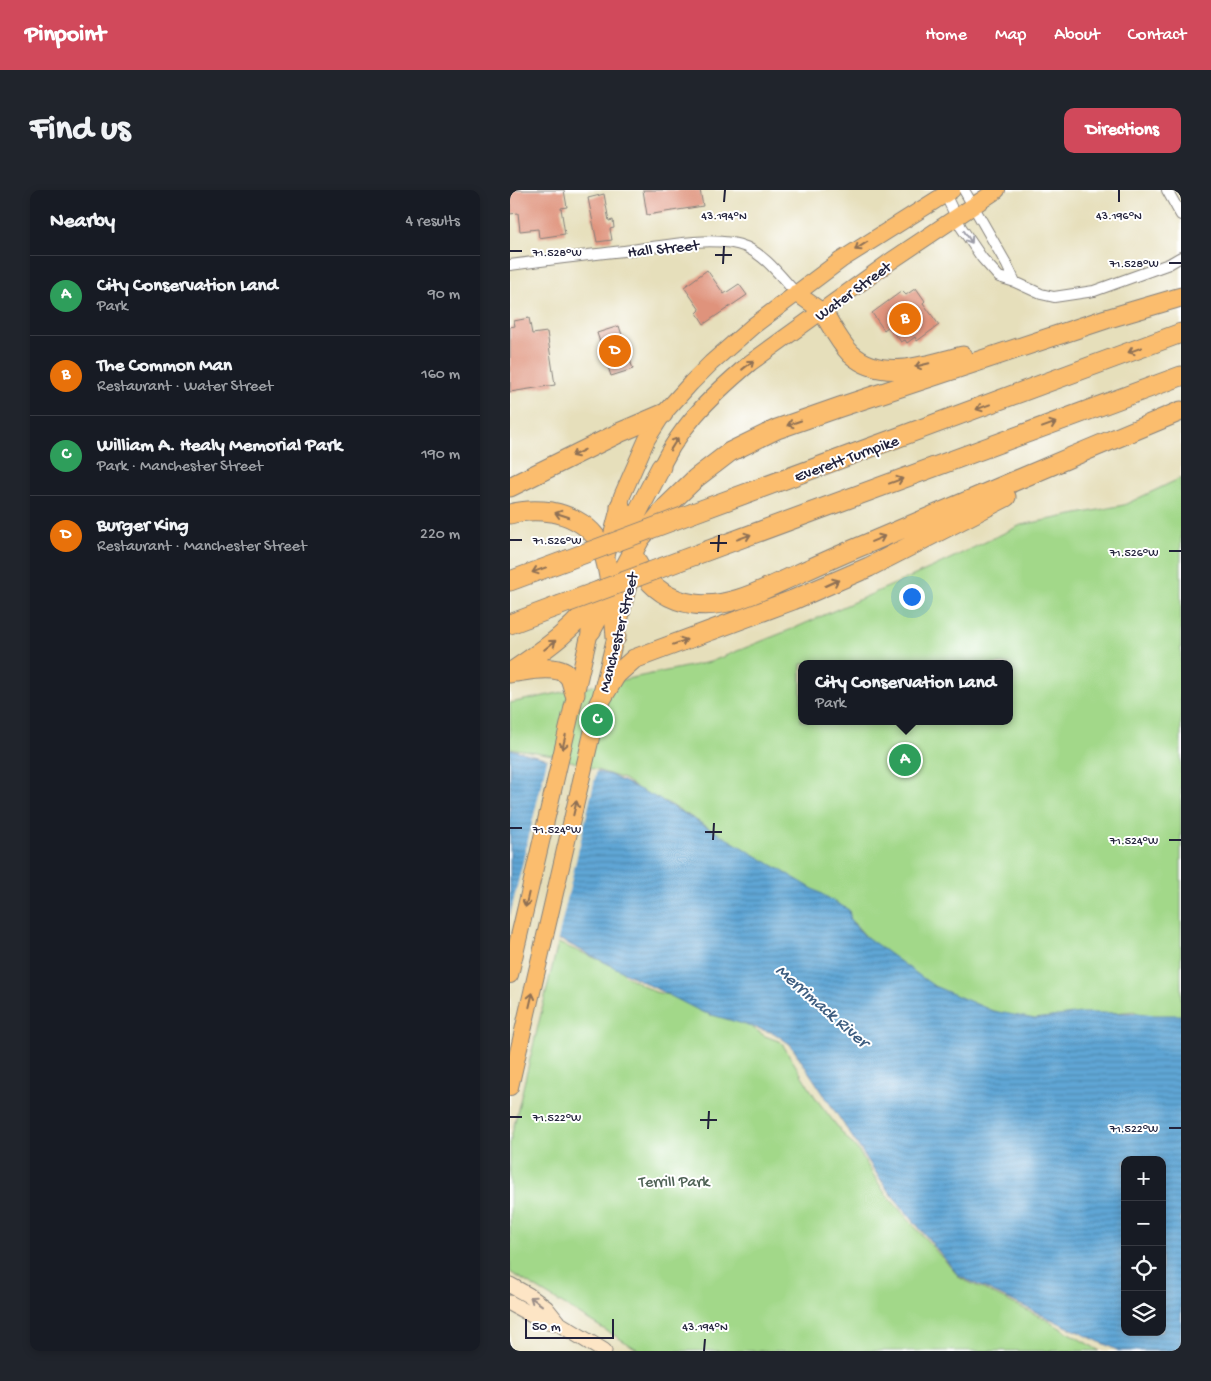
<!DOCTYPE html>
<meta charset="utf-8">
<style>
body{margin:0;font-family:"Gochi Hand",sans-serif;background:#20242c;color:#f1f3f6}
.controls{position:absolute;right:15px;bottom:15px;display:grid;overflow:hidden;border-radius:10px;box-shadow:0 2px 8px #0003}
.controls button{width:45px;height:45px;display:grid;place-items:center;padding:0;border:0;border-bottom:1px solid #363941;background:#171b24;color:#f1f3f6;font:25px sans-serif}
.scale{position:absolute;left:15px;bottom:12px;width:89px;box-sizing:border-box;padding-left:5px;border:2px solid #22223b;border-top:0;font-size:14px;line-height:18px;white-space:nowrap;color:#22223b;-webkit-text-stroke:4px #fff;paint-order:stroke}
.you{position:absolute;left:401px;top:406px;width:18px;height:18px;margin:-12px;border:4px solid #fff;border-radius:50%;background:#1a73e8;box-shadow:0 0 0 8px #1a73e833}
.badge{display:grid;place-items:center;width:32px;height:32px;border-radius:50%;background:#d1495b;color:#fff;font-size:16px;font-weight:700}
.pin{position:absolute;translate:-50% -50%;border:2px solid #fff;box-shadow:0 1px 5px #0006}
.popup{position:absolute;left:288px;top:470px;width:215px;height:65px;box-sizing:border-box;display:grid;place-content:center;border-radius:10px;background:#171b24;filter:drop-shadow(0 1px 4px #0005);font-size:16px;white-space:nowrap;color:#9ea1a6}
.popup b{font-size:19px;color:#f1f3f6}
.popup::after{content:'';position:absolute;left:50%;top:100%;margin-left:-10px;border:10px solid transparent;border-top-color:#171b24}
.list{margin:0;padding:0;list-style:none}
h2{display:flex;justify-content:space-between;align-items:center;height:65px;margin:0;padding:0 20px;font-size:21px}
h2 small{font-size:16px;font-weight:400;color:#9ea1a6}
.list li{display:grid;grid-template-columns:32px 1fr auto;gap:15px;align-items:center;box-sizing:border-box;height:80px;padding:0 20px;border-top:1px solid #363941}
.list b{display:block;font-size:19px;white-space:nowrap}
.list p{margin:0;font-size:16px;white-space:nowrap;color:#9ea1a6}
.list em{font-size:16px;font-style:normal;color:#9ea1a6}
.icon{flex:none;width:28px;height:28px;fill:none;stroke:currentColor;stroke-width:2;stroke-linecap:round;stroke-linejoin:round}
.map{position:relative;flex:none;width:671px;height:1161px;overflow:hidden;border-radius:10px}
header{display:flex;align-items:center;gap:30px;box-sizing:border-box;height:70px;padding:0 25px;background:#d1495b;color:#fff}
header strong{font-size:24px}
nav{display:flex;gap:28px;margin-inline-start:auto;font-size:18px}
.intro{display:flex;align-items:center;justify-content:space-between;box-sizing:border-box;height:120px;padding:0 30px}
h1{margin:0;font-size:35px}
.button{padding:12px 22px;border-radius:10px;background:#d1495b;color:#fff;font-size:18px;font-weight:700}
main{display:flex;gap:30px;padding:0 30px}
aside{flex:1;background:#171b24;border-radius:10px;box-shadow:0 2px 8px #0003}
.map>svg:first-child{display:block}
</style>
<header>
<strong>Pinpoint</strong>
<nav><a>Home</a><a>Map</a><a>About</a><a>Contact</a></nav>
</header>
<div class="intro"><h1>Find us</h1><a class="button">Directions</a></div>
<main>
<aside>
<h2>Nearby<small>4 results</small></h2>
<ul class="list">
<li><span class="badge" style="background:#2e9e5b">A</span><div><b>City Conservation Land</b><p>Park</p></div><em>90 m</em></li>
<li><span class="badge" style="background:#e8710a">B</span><div><b>The Common Man</b><p>Restaurant · Water Street</p></div><em>160 m</em></li>
<li><span class="badge" style="background:#2e9e5b">C</span><div><b>William A. Healy Memorial Park</b><p>Park · Manchester Street</p></div><em>190 m</em></li>
<li><span class="badge" style="background:#e8710a">D</span><div><b>Burger King</b><p>Restaurant · Manchester Street</p></div><em>220 m</em></li>
</ul>
</aside>
<div class="map">
<svg width="671" height="1161" viewBox="0 0 671 1161">
<defs>
<pattern id="water-rules" width="6" height="5" patternUnits="userSpaceOnUse" patternTransform="scale(1.25)"><rect width="6" height="5" fill="#5fa6d5"/><path d="M0 2.5h6" fill="none" stroke="#4e87ae"/></pattern>
</defs>
<rect width="100%" height="100%" fill="#fff"/>
<filter id="ink" filterUnits="userSpaceOnUse"><feTurbulence type="fractalNoise" baseFrequency=".02" numOctaves="2"/><feDisplacementMap in="SourceGraphic" scale="10" xChannelSelector="R" yChannelSelector="G"/><feConvolveMatrix kernelMatrix="1 2 1 2 8 2 1 2 1" color-interpolation-filters="sRGB"/></filter>
<filter id="wash" filterUnits="userSpaceOnUse"><feTurbulence type="fractalNoise" baseFrequency=".0096" numOctaves="4" result="noise"/><feDisplacementMap in="SourceGraphic" scale="20" xChannelSelector="R" yChannelSelector="G"/><feGaussianBlur stdDeviation="1.12" result="paint"/><feColorMatrix in="noise" values="0 0 0 0 0 0 0 0 0 0 0 0 0 0 0 0 0 1.4 0 .05"/><feComposite in="paint" operator="in"/></filter>
<g filter="url(#wash)">
<rect width="100%" height="100%" fill="#e6dfbb"/>
<path fill="#a2d889" stroke="#627d62" fill-rule="evenodd" d="M671,288V829L640,831L624,821L582,825L534,833L450,822L374,767L345,734L316,710L160,614L134,603L114,589L43,565L0,558V513L200,472L287,437L423,377L511,335L614,315ZM291,474H499V531H291Z
M48,753L107,777L116,786L145,802L163,806L190,817L200,825L228,828L255,846L271,852L307,910L334,945L348,960L374,1002L450,1088L533,1128L590,1161H130L0,1082V952Z"/>
<path fill="url(#water-rules)" stroke="#406488" fill-rule="evenodd" d="M0,559L100,585L151,610L339,720L341,731L355,746L424,796L483,821L525,829L571,823H628L644,825H671V1161H609L449,1086L377,999L280,854L264,843L192,822L51,750L28,751L0,766ZM615,970H652V1142H615Z"/>
<path fill="#e6dfbb" d="M38,566L87,580L47,753L28,754L0,768V726Z"/>
<g id="blocks">
<path fill="#df937b" d="M0,0H54L57,17L51,18L55,44L29,48L28,39L10,41L8,23L0,24Z
M133,0H190L193,16L137,25Z
M94,4L99,31L103,30L104,38L100,39L102,50L87,52L78,8Z
M197,80L214,104L229,94L237,105L194,134L187,123L190,120L174,97Z
M406,98L415,111L413,113L429,135L407,151L405,147L397,153L395,150L391,152L379,136L374,140L362,123L392,101L396,105Z
M19,128L22,144L37,142L45,195L0,202V137L5,136L4,131Z
M109,136L123,179L101,186L87,143Z"/>
</g>
</g>
<g filter="url(#ink)">
<use href="#blocks" fill-opacity="0" stroke="#84807b" stroke-width="1"/>
<g fill="none" stroke-linecap="round" stroke-linejoin="round">
<g stroke="#84807b" stroke-width="12">
<path id="street" d="M454,0L497,75L505,92
M657,0L671,25
M435,4L451,37L472,68L489,87L505,92L531,104L544,107L584,101L659,74L671,67
M0,75C38,70 76,65 114,61C147,57 205,44 236,57C257,67 270,86 286,103"/>
</g>
<g stroke="#84807b" stroke-width="17">
<path id="secondary" d="M0,1095L18,1105L36,1118L48,1133L94,1161
M0,1113L31,1130L48,1133"/>
</g>
<g stroke="#84807b" stroke-width="18">
<path id="primary" d="M286,103L313,122
M146,289C164,241 202,205 240,173L381,71L487,0
M97,364L112,306L137,249L153,224L181,193L201,173L243,136L331,70L442,0
M0,785L83,429
M0,897L89,513L122,381"/>
</g>
<g stroke="#84807b" stroke-width="21">
<path id="highway" d="M313,122C321,135 329,152 341,164C373,193 417,174 453,166
M0,297L111,242L153,224
M110,316C120,361 130,406 184,414C220,419 256,398 288,384C310,374 332,364 354,355C459,310 565,265 671,221
M183,323L671,143
M0,324C14,320 28,320 42,322C58,325 75,333 85,346C100,364 104,423 106,447
M116,349L126,325L151,277
M172,370L671,186
M0,391L57,370
M0,434L48,416
M81,441L130,349L157,316L186,288L220,262L267,239L330,217L596,129L671,107
M6,482C21,480 51,473 60,488C62,493 63,499 65,504
M0,483C33,461 71,435 91,400
M89,513L106,485L124,469L283,410L359,377L496,307"/>
</g>
<use href="#street" stroke="#fff" stroke-width="10"/>
<use href="#secondary" stroke="#fde5c5" stroke-width="15"/>
<use href="#primary" stroke="#fbbd6e" stroke-width="16"/>
<use href="#highway" stroke="#fbbd6e" stroke-width="19"/>
<g stroke="#84807b" stroke-width="21" stroke-linecap="butt">
<path id="highway-bridge" d="M57,370L183,323
M48,416L172,370"/>
</g>
<use href="#highway-bridge" stroke="#fbbd6e" stroke-width="19"/>
</g>
<defs><path id="oneway-shaft" d="M-6 0H5M1.5-3L5.5 0L1.5 3" fill="none" stroke-width="1.6" stroke-linecap="round" stroke-linejoin="round" transform="scale(1.25)"/></defs>
<use stroke="#9c9ca7" href="#oneway-shaft" transform="translate(458 47) rotate(56)"/>
<g stroke="#8e7054">
<use href="#oneway-shaft" transform="translate(351 56) rotate(147)"/>
<use href="#oneway-shaft" transform="translate(625 160) rotate(160)"/>
<use href="#oneway-shaft" transform="translate(238 175) rotate(-38)"/>
<use href="#oneway-shaft" transform="translate(412 175) rotate(167)"/>
<use href="#oneway-shaft" transform="translate(473 217) rotate(160)"/>
<use href="#oneway-shaft" transform="translate(284 233) rotate(161)"/>
<use href="#oneway-shaft" transform="translate(539 235) rotate(-20)"/>
<use href="#oneway-shaft" transform="translate(164 254) rotate(-58)"/>
<use href="#oneway-shaft" transform="translate(68 263) rotate(154)"/>
<use href="#oneway-shaft" transform="translate(386 291) rotate(-20)"/>
<use href="#oneway-shaft" transform="translate(52 325) rotate(-162)"/>
<use href="#oneway-shaft" transform="translate(234 347) rotate(-20)"/>
<use href="#oneway-shaft" transform="translate(368 349) rotate(-23)"/>
<use href="#oneway-shaft" transform="translate(29 380) rotate(160)"/>
<use href="#oneway-shaft" transform="translate(322 393) rotate(-24)"/>
<use href="#oneway-shaft" transform="translate(170 452) rotate(-20)"/>
<use href="#oneway-shaft" transform="translate(40 455) rotate(-39)"/>
<use href="#oneway-shaft" transform="translate(54 552) rotate(103)"/>
<use href="#oneway-shaft" transform="translate(65 618) rotate(-77)"/>
<use href="#oneway-shaft" transform="translate(17 710) rotate(103)"/>
<use href="#oneway-shaft" transform="translate(21 810) rotate(-77)"/>
</g>
<use stroke="#9a8d87" href="#oneway-shaft" transform="translate(26 1111) rotate(-144)"/>
</g>
<path fill="none" stroke="#22223b" stroke-width="2" d="M214,12L215,0M609,12V0M0,61H12M205,65H222M659,73H671M213,74L214,56M0,350H12M200,353H217M659,361H671M208,362L209,345M0,638H12M195,642H212M203,650L204,633M659,650H671M0,927H12M190,930H207M659,938H671M198,939L199,921M194,1161L195,1149"/>
<g text-anchor="middle" stroke-width="4" stroke-linejoin="round" paint-order="stroke">
<g font-size="16" fill="#22223b" stroke="#fff">
<text transform="translate(153 57) rotate(-6)" y="6">Hall Street</text>
<text transform="translate(342 100) rotate(-36)" y="6">Water Street</text>
<text transform="translate(336 267) rotate(-20)" y="6">Everett Turnpike</text>
<text transform="translate(107 442) rotate(-76)" y="6">Manchester Street</text>
</g>
<g font-size="16" fill="#4f6256" stroke="#fff">
<text x="164" y="996">Terrill Park</text>
</g>
<g font-size="18" font-style="italic" fill="#3d5d80" stroke="#fff">
<text transform="translate(313 815) rotate(41)" y="6">Merrimack River</text>
</g>
</g>
<g font-size="12" text-anchor="middle" fill="#22223b" stroke="#fff" stroke-width="4" stroke-linejoin="round" paint-order="stroke">
<text x="214" y="29">43.194°N</text>
<text x="609" y="29">43.196°N</text>
<text x="47" y="66">71.528°W</text>
<text x="624" y="77">71.528°W</text>
<text x="47" y="354">71.526°W</text>
<text x="624" y="366">71.526°W</text>
<text x="47" y="643">71.524°W</text>
<text x="624" y="654">71.524°W</text>
<text x="47" y="931">71.522°W</text>
<text x="624" y="942">71.522°W</text>
<text x="195" y="1140">43.194°N</text>
</g>
</svg>
<div class="controls">
<button>+</button>
<button>−</button>
<button><svg class="icon" aria-label="locate" viewBox="0 0 24 24"><circle cx="12" cy="12" r="6"/><path d="M12 2v4M12 18v4M2 12h4M18 12h4"/></svg></button>
<button><svg class="icon" aria-label="layers" viewBox="0 0 24 24"><path d="M12 4l9 5-9 5-9-5zM3 14l9 5 9-5"/></svg></button>
</div>
<div class="scale">50 m</div>
<div class="you"></div>
<div class="pin badge" style="left:395px;top:570px;background:#2e9e5b">A</div>
<div class="popup"><b>City Conservation Land</b>Park</div>
<div class="pin badge" style="left:395px;top:129px;background:#e8710a">B</div>
<div class="pin badge" style="left:87px;top:530px;background:#2e9e5b">C</div>
<div class="pin badge" style="left:105px;top:161px;background:#e8710a">D</div>
</div>
</main>
